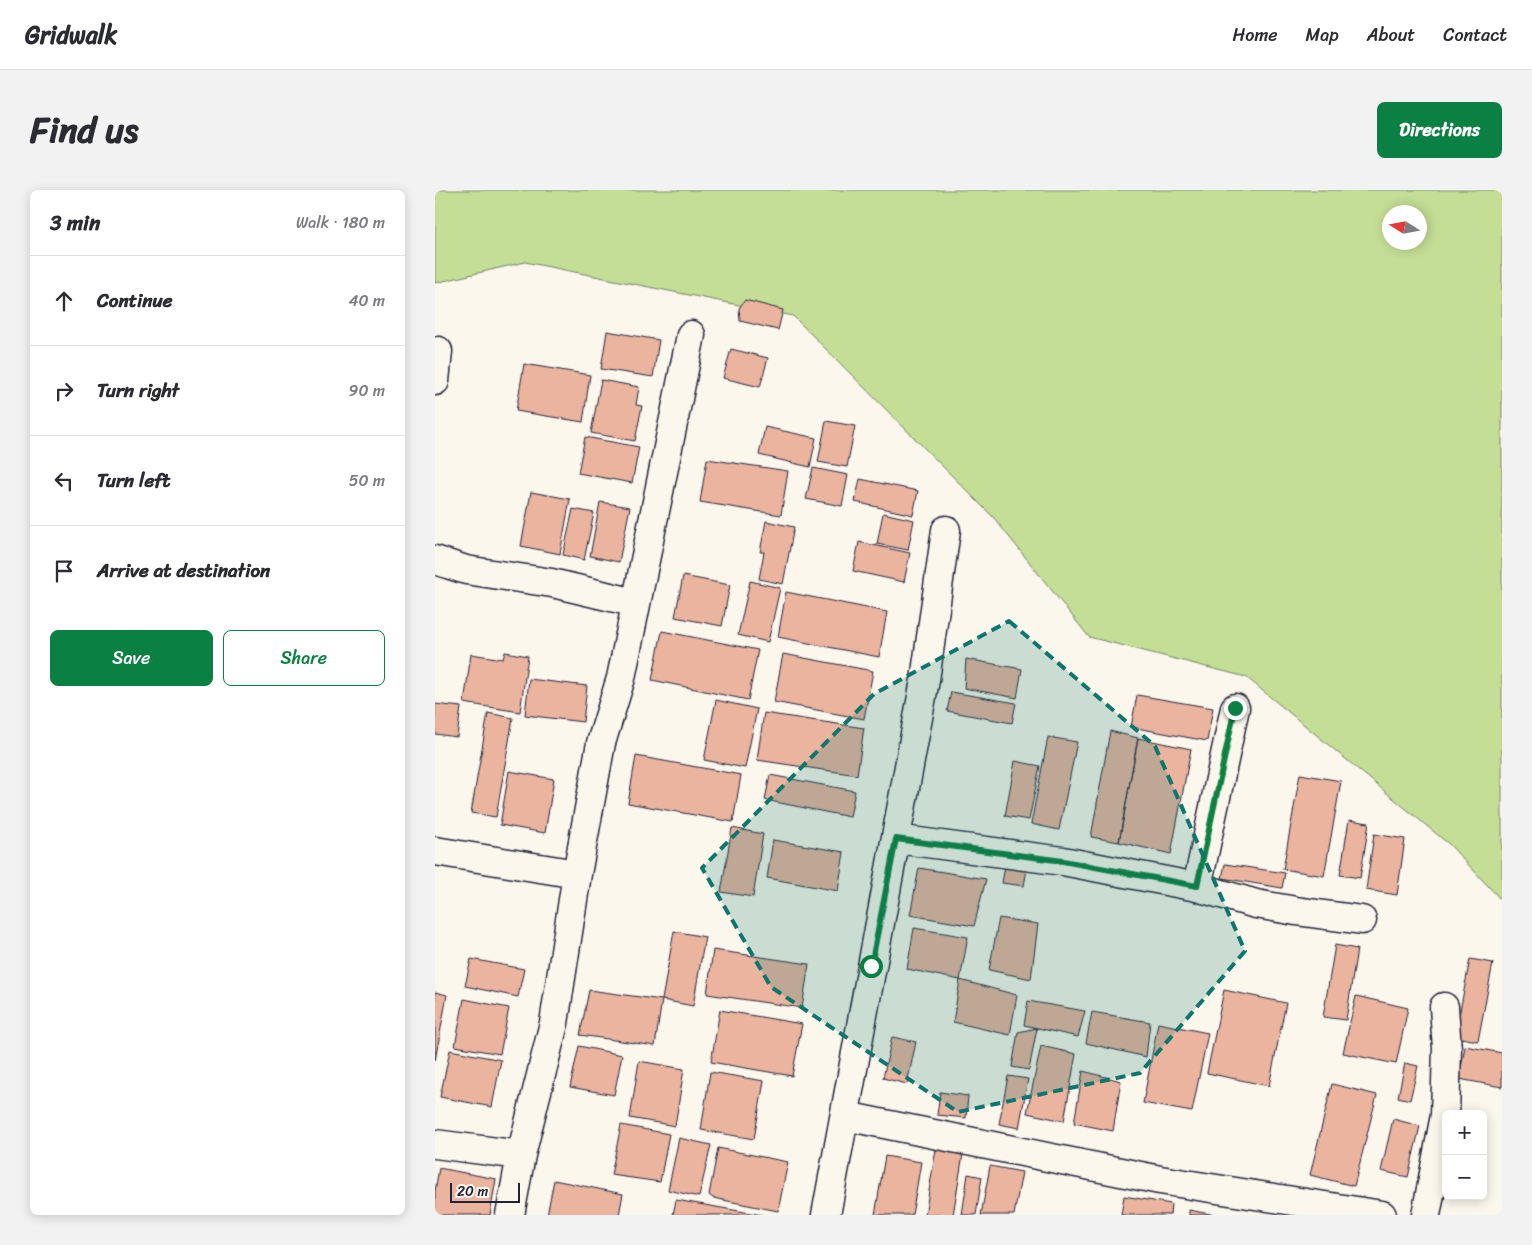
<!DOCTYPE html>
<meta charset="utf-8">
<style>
body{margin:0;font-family:Sriracha,sans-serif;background:#f2f2f3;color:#2b2b33}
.controls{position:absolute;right:15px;bottom:15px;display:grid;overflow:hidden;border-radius:8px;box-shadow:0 2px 12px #0003}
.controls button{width:45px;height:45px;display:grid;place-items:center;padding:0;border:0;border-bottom:1px solid #e1e1e2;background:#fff;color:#2b2b33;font:25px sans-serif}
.compass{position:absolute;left:947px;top:15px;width:45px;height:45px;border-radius:50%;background:#fff;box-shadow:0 2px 12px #0003;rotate:281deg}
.scale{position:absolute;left:15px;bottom:12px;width:70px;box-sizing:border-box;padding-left:5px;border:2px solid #22223b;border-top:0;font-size:14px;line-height:18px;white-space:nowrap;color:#22223b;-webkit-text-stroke:4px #fbf7ec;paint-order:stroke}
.stop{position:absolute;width:15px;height:15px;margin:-11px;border:4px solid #0b8043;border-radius:50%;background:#fff}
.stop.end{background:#0b8043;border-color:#fff;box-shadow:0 1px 5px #0008}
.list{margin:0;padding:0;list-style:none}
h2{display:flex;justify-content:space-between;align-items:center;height:65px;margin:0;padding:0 20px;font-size:21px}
h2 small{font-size:16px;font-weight:400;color:#7c7c81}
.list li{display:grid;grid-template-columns:32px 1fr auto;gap:15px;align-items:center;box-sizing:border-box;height:90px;padding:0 20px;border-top:1px solid #e1e1e2}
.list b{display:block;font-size:19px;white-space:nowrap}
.list em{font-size:16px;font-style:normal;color:#7c7c81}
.actions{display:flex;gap:10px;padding:15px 20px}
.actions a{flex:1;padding:11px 0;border:1px solid #0b8043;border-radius:8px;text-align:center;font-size:18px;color:#0b8043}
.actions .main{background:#0b8043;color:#fff}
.icon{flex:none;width:28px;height:28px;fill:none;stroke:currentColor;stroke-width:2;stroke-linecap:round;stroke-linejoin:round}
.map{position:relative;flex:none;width:1067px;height:1025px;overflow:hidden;border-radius:8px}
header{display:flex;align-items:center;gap:30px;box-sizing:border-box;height:70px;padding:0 25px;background:#fff;border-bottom:1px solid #e1e1e2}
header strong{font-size:24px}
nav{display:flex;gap:28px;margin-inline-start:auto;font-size:18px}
.intro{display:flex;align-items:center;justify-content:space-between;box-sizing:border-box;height:120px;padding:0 30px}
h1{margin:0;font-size:35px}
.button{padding:12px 22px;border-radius:8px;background:#0b8043;color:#fff;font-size:18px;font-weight:700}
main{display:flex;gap:30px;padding:0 30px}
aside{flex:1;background:#fff;border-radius:8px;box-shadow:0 2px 12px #0003}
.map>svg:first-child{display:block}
</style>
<header>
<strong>Gridwalk</strong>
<nav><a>Home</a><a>Map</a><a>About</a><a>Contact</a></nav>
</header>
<div class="intro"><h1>Find us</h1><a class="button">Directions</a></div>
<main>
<aside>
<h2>3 min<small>Walk · 180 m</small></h2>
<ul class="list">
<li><svg class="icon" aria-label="ahead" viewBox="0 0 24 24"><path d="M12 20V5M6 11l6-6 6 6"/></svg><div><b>Continue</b></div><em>40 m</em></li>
<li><svg class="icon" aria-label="right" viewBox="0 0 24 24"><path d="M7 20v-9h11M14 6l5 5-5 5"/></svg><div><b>Turn right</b></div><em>90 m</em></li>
<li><svg class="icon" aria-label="left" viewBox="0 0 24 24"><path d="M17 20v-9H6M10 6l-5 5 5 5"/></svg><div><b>Turn left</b></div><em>50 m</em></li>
<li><svg class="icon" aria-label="arrive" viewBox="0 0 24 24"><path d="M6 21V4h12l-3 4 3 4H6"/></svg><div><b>Arrive at destination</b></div></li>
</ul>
<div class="actions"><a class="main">Save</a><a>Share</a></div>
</aside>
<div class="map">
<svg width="1067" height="1025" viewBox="0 0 1067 1025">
<rect width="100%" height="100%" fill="#fbf7ec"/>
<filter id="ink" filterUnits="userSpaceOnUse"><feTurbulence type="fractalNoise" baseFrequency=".02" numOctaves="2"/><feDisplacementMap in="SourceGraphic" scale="10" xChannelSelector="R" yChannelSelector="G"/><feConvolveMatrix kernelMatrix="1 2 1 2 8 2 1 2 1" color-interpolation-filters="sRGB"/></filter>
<g filter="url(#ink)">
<path fill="#c4de95" stroke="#738068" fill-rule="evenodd" d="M0,0H1067V711L1015,655L811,487L654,447L559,328L358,126L90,72L0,93ZM954,22H984V52H954Z"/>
<path fill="#eab49f" stroke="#22223b" d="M310,110L348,120L343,140L305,131L304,118Z
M172,141L224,150L218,187L166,179Z
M296,159L333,168L325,197L288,188Z
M89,174L155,185L148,232L81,221Z
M166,190L204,197L201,215L207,216L200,251L156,243Z
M391,231L420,236L412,277L383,272Z
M330,237L381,248L375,277L324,265Z
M150,247L204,257L197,293L143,283Z
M272,269L353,281L346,325L265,312Z
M378,278L413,285L407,316L371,309Z
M425,289L483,301L478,325L420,312Z
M96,302L135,309L125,364L86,356Z
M165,312L195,317L184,372L155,366Z
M138,319L159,323L149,370L128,365Z
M448,323L479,330L473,360L442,354Z
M331,331L359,337L348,394L324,389L329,362H325Z
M424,352L475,363L469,392L418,381Z
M248,386L295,395L287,436L240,427Z
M315,391L345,398L333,452L303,445Z
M351,402L452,422L444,467L343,447Z
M227,441L323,460L313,510L217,490Z
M70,462L93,466L85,522L29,513L36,464L68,469Z
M348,464L438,481L429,529L339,512Z
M531,469L587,479L582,508L529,498Z
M94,489L152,496L148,532L90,525Z
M516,502L581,513L577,533L512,521Z
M702,505L778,518L772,551L696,537Z
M281,510L322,519L310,578L269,570Z
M0,514L26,517L22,547L0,544Z
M53,523L78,528L61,627L36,623Z
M329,523L429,538L422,585L322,570Z
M675,541L703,548L684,652L656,647Z
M613,547L642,552L624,640L596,634Z
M703,548L756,559L736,664L684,652Z
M201,566L306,585L298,632L193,613Z
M580,571L605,576L594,630L570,626Z
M74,581L119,589L110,643L65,635Z
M865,584L906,591L889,686L848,679Z
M335,585L420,601L415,627L330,610Z
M914,630L934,633L925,688L905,685Z
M297,638L328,644L318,707L286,702Z
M939,644L970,649L962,705L931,700Z
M338,650L409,662L403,701L332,688Z
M571,670L593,674L589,696L567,693Z
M790,674L850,683L847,698L787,688Z
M484,678L551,689L539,736L475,725Z
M564,728L603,734L596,789L554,780Z
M479,738L533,747L525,790L472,779Z
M239,741L270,747L258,816L227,810Z
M900,755L922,759L911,830L888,827Z
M278,760L374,774L367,818L272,804Z
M36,769L89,779L83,807L30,796Z
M1035,769L1058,773L1043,851L1020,847Z
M525,790L582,805L575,845L518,832Z
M154,800L227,810L220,856L145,845Z
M789,800L851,813L834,896L772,883Z
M0,802L12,805L0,871Z
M921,806L973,818L961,874L908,863Z
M29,809L74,818L65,864L20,856Z
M593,811L650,821L643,847L589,835Z
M285,820L367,834L357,886L276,872Z
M657,822L715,832L711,867L651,853Z
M723,833L773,843L757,922L708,913Z
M602,838L594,880L577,877L583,842Z
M457,847L481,852L472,894L448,888Z
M144,856L187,865L179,905L135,897Z
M606,856L641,864L629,931L592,923Z
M1030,856L1067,863V897L1024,889Z
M15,860L66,870L57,917L5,907Z
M204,871L249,879L240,936L195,928Z
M970,873L983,876L975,910L963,907Z
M648,881L686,891L678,941L639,933Z
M275,882L329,891L319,949L266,940Z
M573,886L593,889L584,938L564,934Z
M897,894L942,905L919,996L875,985Z
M505,902L533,906L531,928L502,925Z
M958,929L985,936L973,987L946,981Z
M186,935L234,944L225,992L176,985Z
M244,948L276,955L264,1007L233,1000Z
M283,958L353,972L343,1021L278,1008L274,1005Z
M501,959L528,964L518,1025H490Z
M450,966L486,972L477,1025H440Z
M555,976L587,982L579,1025H546Z
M4,978L61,989L55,1025H0V1001Z
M533,984L547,987L541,1025H527Z
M119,990L188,1004L184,1025H112Z
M689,1006L736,1014L735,1025H686Z
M241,1010L327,1025H238Z
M754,1020L780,1025H754Z"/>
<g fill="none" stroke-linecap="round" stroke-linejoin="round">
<g stroke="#22223b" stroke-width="31">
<path id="minor" d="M0,191L3,161
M0,370L31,380L117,393L201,413
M461,649L628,671L762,697L821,714L861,721L927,730
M0,661L142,684
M762,697L800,518
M410,926L725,990L947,1025
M0,954L86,965
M75,1025L86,965L119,833L142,684L166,553L186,488L256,145
M391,1025L490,490L511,340
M991,1025L1010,925L1012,859L1009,817"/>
</g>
<use href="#minor" stroke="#fbf7ec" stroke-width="28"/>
</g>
</g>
<g fill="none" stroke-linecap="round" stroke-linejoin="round" filter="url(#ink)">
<path stroke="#0b8043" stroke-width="6" d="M436,776L461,649L628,671L762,696L800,518"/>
</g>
<path fill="#0f766e" fill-opacity="0.2" stroke="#0f766e" stroke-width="4" stroke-dasharray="10 6" stroke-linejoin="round" d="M574,431L720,556L810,761L705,883L523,922L336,797L267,678L439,504Z"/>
</svg>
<div class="controls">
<button>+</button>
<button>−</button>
</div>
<svg class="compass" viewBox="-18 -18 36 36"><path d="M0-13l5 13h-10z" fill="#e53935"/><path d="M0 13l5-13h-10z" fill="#7c7c81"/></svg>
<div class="scale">20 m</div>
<div class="stop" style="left:436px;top:776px"></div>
<div class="stop end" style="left:800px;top:518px"></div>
</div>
</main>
